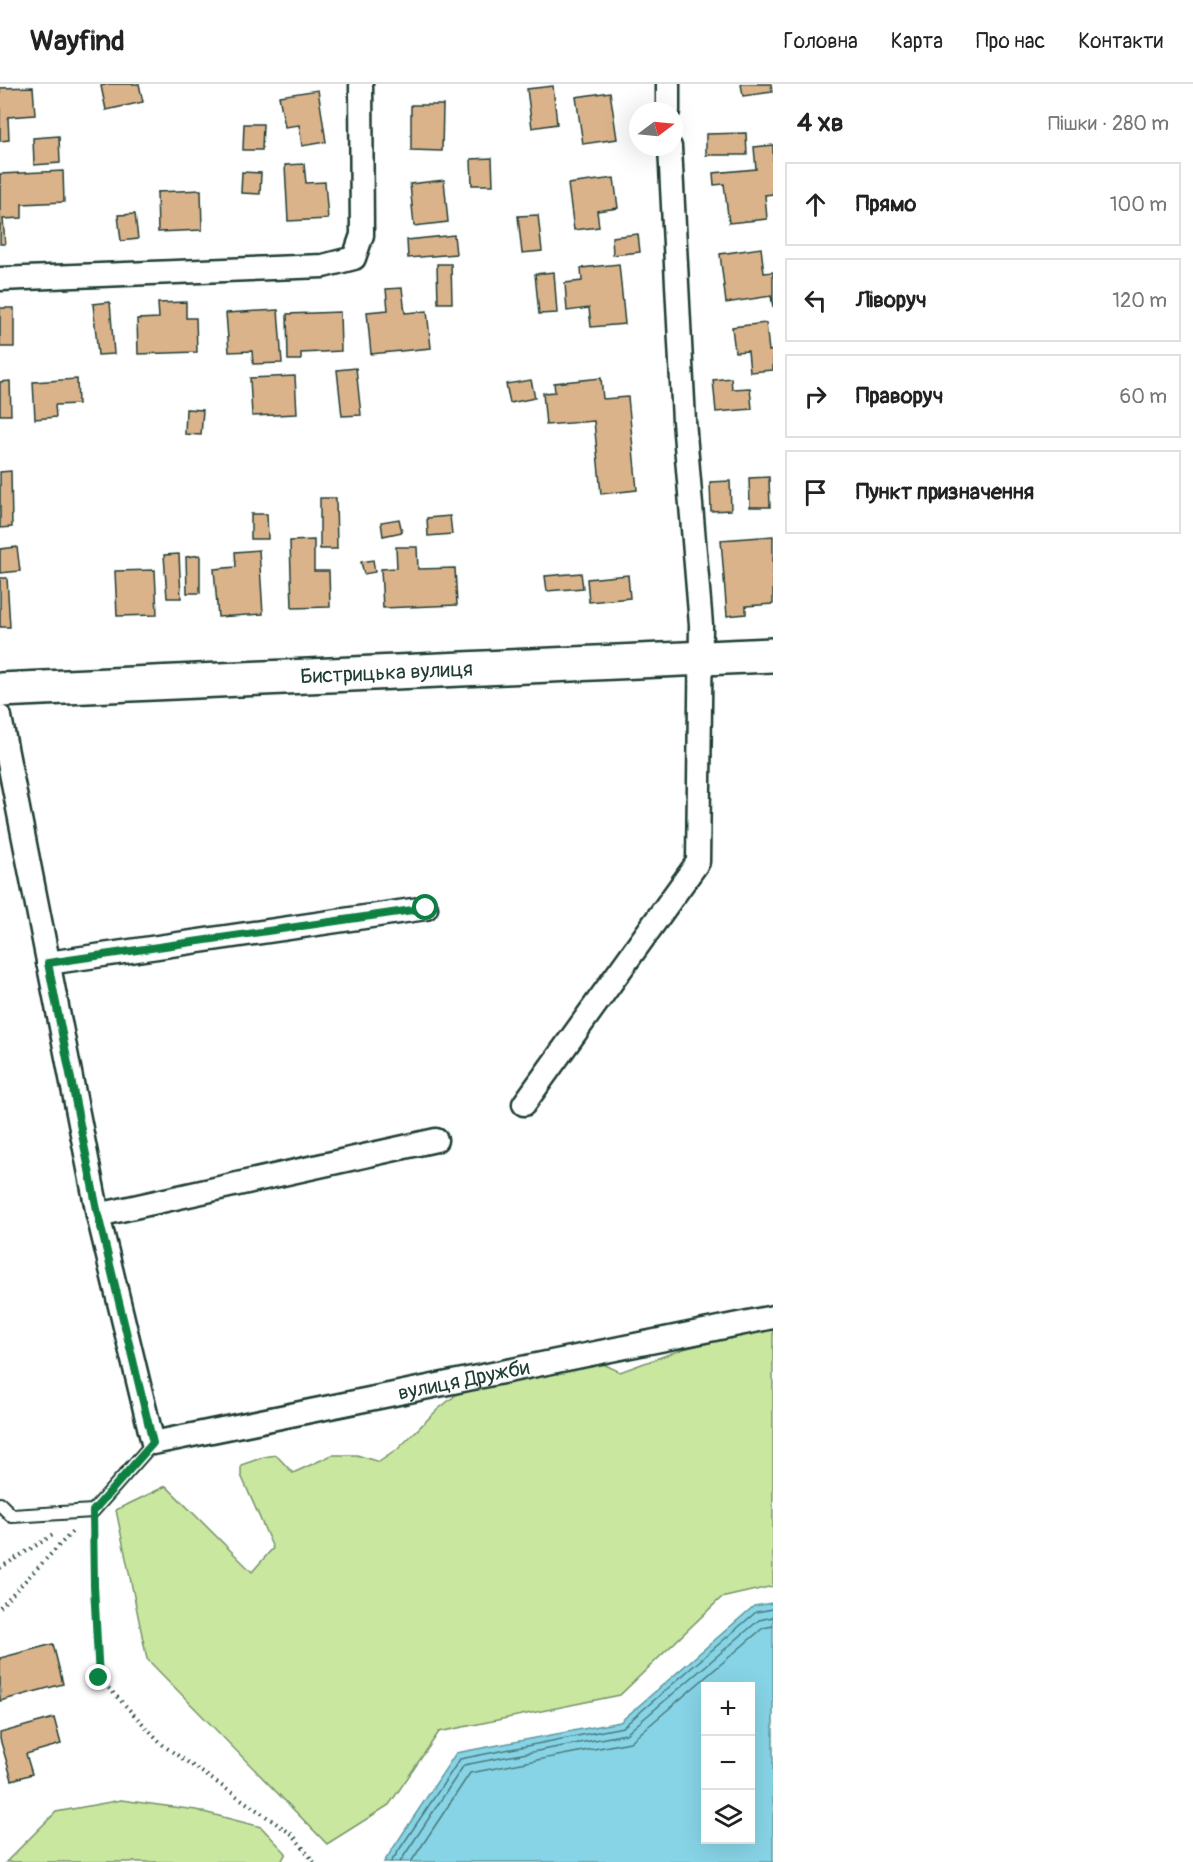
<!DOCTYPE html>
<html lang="uk">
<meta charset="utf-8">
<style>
body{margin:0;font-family:Pangolin,sans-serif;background:#f2f2f2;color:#222}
.controls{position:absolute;right:18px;bottom:18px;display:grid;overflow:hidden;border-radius:0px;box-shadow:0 6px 24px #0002}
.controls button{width:54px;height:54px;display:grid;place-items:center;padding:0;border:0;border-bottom:2px solid #e0e0e0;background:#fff;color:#222;font:30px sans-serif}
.compass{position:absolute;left:629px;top:18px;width:54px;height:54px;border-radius:50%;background:#fff;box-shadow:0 6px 24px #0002;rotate:74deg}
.stop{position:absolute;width:18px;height:18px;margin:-14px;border:4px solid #0b8043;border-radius:50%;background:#fff}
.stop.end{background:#0b8043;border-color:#fff;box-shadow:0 2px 6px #0008}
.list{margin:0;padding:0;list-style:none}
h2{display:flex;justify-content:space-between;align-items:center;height:78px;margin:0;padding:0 24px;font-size:26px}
h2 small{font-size:20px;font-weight:400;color:#767676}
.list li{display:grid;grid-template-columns:39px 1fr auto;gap:18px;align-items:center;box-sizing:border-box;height:84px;margin:0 12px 12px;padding:0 12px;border:2px solid #e0e0e0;border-radius:0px}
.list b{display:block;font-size:22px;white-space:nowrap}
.list em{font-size:20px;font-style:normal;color:#767676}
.icon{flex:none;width:33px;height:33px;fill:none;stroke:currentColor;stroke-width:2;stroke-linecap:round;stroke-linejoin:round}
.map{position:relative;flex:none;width:773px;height:1778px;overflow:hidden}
header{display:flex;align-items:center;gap:36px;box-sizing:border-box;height:84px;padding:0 30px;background:#fff;border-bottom:2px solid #e0e0e0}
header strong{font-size:28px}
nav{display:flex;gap:33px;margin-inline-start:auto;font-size:21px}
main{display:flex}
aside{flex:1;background:#fff}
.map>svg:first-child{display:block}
</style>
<header>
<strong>Wayfind</strong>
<nav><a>Головна</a><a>Карта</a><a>Про нас</a><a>Контакти</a></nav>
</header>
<main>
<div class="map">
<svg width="773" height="1778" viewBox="0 0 773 1778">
<rect width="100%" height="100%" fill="#fff"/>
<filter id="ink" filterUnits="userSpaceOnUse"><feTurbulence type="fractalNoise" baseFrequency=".0167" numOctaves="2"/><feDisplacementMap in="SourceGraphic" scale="12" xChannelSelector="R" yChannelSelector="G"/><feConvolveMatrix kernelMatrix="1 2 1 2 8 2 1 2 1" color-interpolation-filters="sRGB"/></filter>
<g filter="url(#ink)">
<path fill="#c9e79f" stroke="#74926a" stroke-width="1.5" d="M773,1244V1502L721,1514L620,1611L439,1648L389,1721L327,1760L147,1575L116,1426L166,1402L252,1488L273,1464L241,1391V1381L264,1373L276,1371L293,1389L332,1371H357L379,1378L398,1365L437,1326L461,1307L597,1277L620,1288L683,1265Z
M121,1716L196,1726L261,1743L286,1769L281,1778H6L56,1728Z"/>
<path fill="#87d4e6" stroke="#5d989f" stroke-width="1.5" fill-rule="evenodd" d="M773,1519V1778H384L456,1669L620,1638L754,1522ZM706,1602H750V1756H706Z"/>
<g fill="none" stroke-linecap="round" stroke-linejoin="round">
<path stroke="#49797b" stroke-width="1.5" d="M391,1778L460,1675L623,1643L756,1528L773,1525
M400,1778L464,1681L626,1650L759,1536L773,1533
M411,1778L470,1689L630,1658L763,1544L773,1542"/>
</g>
<path fill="#dab38b" stroke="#1f3d34" stroke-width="1.5" d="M108,0H139L143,18L106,26L101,2Z
M741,0H771L772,8L743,12Z
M553,2L557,40L532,44L527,5Z
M33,3L35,31L8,33L9,56L0,57V4Z
M318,6L326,58L302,62L299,41L285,43L279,12Z
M610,8L617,55L583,60L576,13Z
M411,21H443L442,67L411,66Z
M244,40H263L262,66H243Z
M746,49L747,71H706V50Z
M59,52L60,79L34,81L33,54Z
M773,61V110L765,111L767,135L729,139L724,100L714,101L713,89L756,85L754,63Z
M492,74L493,101H472L471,75Z
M304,80L306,99L325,98L328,135L288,137L285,81Z
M63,87L64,118L22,120V134L3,135L5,160H0V90Z
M242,88L261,89L260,110L241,109Z
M614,94L618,124L597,127L599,143L574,146L568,100Z
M444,96L448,138L414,142L410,100Z
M201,106L202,146L158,148L157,108Z
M135,130L138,155L121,157L118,131Z
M538,131L542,167L522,169L518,132Z
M638,150L640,168L613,171L612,153Z
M454,151L456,170L408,174L407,156Z
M761,164L764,189L773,188V223L771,212L726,219L720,170Z
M437,180H451L452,219H438Z
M619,180L625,240L591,243L589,224L567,227L565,199L582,197L581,184Z
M554,188L557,229L539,230L535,190Z
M402,204L405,229L427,227L431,264L371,270L367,228L388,226L386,205Z
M110,218L114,270L98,271L93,220Z
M186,218V234H196L197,268L138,270L137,235L159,234L158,219Z
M0,224H14V263H0Z
M278,226L282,279L253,280L252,267L229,268L226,229Z
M340,228L341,267L301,269V276H288L287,230Z
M766,239L769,267L773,266V286L750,288L748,267L735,268L732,243Z
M356,284L361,331L342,332L337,286Z
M295,292L297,330L252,332L250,294Z
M601,294L603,315L628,313L637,406L601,410L594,337L546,341L543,309L555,308L554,299Z
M731,294L732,305L750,304L752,325L716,328L713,296Z
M77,295L78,320L55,321L56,333L35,335L33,298Z
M531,296L535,314L510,319L506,300Z
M10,297L11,331H0V298Z
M186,325L203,326L201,351L185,350Z
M11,387L12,443L0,444V388Z
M769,393L770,423H750L749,394Z
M730,397L731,426L711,427L710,398Z
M320,414H336L337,465H320Z
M251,430H267L268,455H251Z
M450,432L452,450L428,452L427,434Z
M399,435L402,448L383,452L381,438Z
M773,452V520L746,522V530L727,532L721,456Z
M314,456V487H329L330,523L292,524L290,457Z
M17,463L20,487L0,489V465Z
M396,463H417L418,485L455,484L457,521L383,524L381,485L397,484Z
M259,466L263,530L218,533L214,485L236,483L235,468Z
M179,470L181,514H167L164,471Z
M200,471V509H187L186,473Z
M373,476L375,488L364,490L361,478Z
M155,486L157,531L117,532L115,487Z
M581,489L583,504L547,507L545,492Z
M628,491L630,514L589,518L587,495Z
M0,494H7L10,543H0Z
M53,1560L63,1600L0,1617V1574Z
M54,1634L61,1660L26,1670L32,1690L12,1696L0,1655V1649Z"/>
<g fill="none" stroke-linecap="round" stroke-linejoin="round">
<g stroke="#1f3d34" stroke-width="16">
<path id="lane" d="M0,1420L12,1432L93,1427L153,1359"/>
</g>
<g stroke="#1f3d34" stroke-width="27">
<g id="street">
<path d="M668,0V27"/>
<path d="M0,195L323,182L354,174L362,151L361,0"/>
<path id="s1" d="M0,633L98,1131L153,1359L773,1233"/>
<path d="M48,879L426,824"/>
<path d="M524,1020L698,778L701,541L684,337L670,63"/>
<path d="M98,1131L436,1056"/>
</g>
</g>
<g stroke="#1f3d34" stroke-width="38">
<g id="secondary">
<path id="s2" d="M0,606L773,571"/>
</g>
</g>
<path stroke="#1f3d34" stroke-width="4" stroke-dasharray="1.5 4.5" stroke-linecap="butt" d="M93,1446L94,1501L99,1594L164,1662L293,1751L314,1778
M0,1484L56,1449
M0,1523L73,1447"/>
<use href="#lane" stroke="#fff" stroke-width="12"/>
<use href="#street" stroke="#fff" stroke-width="22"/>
<use href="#secondary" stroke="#fff" stroke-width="33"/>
</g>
</g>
<g fill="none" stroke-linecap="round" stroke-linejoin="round" filter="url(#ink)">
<path stroke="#0b8043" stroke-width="8" d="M99,1594L94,1502L93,1427L153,1359L98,1131L48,879L426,824"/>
</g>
<g text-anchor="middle" stroke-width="6" stroke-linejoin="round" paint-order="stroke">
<g font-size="21" fill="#1f3d34" stroke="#fff">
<text dy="7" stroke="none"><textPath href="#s2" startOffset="387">Бистрицька вулиця</textPath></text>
<text dy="7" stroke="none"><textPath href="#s1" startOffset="1059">вулиця Дружби</textPath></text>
</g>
</g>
</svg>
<div class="controls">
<button>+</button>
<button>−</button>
<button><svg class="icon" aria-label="layers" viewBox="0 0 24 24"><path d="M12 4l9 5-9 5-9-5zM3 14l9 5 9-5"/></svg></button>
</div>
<svg class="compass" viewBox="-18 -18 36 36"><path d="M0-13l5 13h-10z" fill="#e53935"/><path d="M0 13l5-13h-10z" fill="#767676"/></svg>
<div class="stop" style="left:426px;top:824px"></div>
<div class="stop end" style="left:99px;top:1594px"></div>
</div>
<aside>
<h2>4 хв<small>Пішки · 280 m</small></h2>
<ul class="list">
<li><svg class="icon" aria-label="ahead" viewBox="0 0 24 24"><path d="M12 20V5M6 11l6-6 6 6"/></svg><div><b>Прямо</b></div><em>100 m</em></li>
<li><svg class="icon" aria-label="left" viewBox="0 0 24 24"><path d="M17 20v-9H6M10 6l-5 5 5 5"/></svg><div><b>Ліворуч</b></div><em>120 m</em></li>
<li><svg class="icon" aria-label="right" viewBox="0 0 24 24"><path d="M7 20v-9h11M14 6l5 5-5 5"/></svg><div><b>Праворуч</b></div><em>60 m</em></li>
<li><svg class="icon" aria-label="arrive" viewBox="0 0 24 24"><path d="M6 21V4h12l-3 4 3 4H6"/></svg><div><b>Пункт призначення</b></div></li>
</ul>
</aside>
</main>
